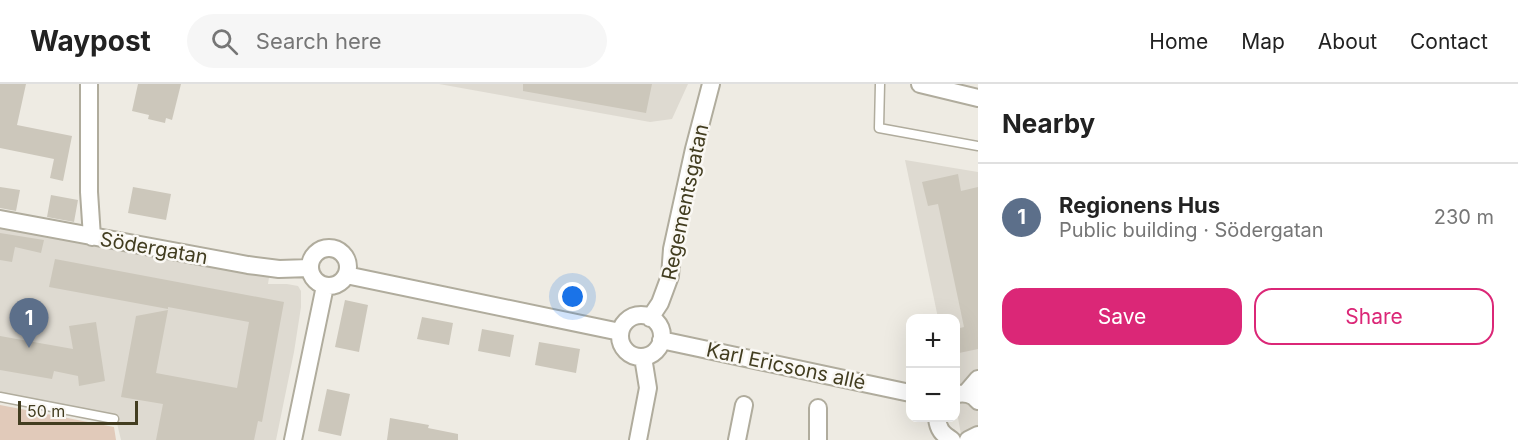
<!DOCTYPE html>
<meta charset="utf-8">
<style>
body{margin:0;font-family:Inter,sans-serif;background:#f6f6f6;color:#222}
.controls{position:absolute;right:18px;bottom:18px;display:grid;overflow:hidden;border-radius:12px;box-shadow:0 6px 24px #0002}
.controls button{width:54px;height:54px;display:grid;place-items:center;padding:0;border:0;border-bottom:2px solid #e0e0e0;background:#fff;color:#222;font:30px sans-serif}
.scale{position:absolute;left:18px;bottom:15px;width:120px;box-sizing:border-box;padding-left:6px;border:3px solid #423d20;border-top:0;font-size:16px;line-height:21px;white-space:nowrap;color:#423d20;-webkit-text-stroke:4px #faf8f4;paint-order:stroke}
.you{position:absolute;left:573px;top:213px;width:21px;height:21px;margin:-15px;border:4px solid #fff;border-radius:50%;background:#1a73e8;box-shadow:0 0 0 9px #1a73e833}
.badge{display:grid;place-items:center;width:39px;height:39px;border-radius:50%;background:#db2777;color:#fff;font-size:20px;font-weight:700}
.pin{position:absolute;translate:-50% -50px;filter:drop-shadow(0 2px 3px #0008)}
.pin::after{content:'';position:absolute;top:32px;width:21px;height:18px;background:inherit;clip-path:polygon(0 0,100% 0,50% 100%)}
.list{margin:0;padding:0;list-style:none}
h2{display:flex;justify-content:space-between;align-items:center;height:78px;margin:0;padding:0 24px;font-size:26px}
h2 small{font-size:20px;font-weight:400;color:#767676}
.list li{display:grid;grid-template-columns:39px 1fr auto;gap:18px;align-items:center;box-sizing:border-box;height:108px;padding:0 24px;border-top:2px solid #e0e0e0}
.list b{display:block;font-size:22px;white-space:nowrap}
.list p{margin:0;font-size:20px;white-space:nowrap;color:#767676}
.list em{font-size:20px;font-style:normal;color:#767676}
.actions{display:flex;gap:12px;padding:18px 24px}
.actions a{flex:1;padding:14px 0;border:2px solid #db2777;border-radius:18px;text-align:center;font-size:21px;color:#db2777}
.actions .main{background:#db2777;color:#fff}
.icon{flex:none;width:33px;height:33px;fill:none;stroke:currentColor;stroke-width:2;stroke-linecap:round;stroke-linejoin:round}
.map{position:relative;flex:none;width:978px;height:356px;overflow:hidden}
header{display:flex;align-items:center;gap:36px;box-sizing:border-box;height:84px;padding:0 30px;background:#fff;border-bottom:2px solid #e0e0e0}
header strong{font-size:28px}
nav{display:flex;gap:33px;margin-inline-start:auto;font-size:21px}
.search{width:420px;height:54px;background:#f6f6f6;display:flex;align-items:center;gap:15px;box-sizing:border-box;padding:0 21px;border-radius:33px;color:#767676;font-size:22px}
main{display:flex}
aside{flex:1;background:#fff}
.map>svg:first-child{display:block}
</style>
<header>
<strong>Waypost</strong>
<div class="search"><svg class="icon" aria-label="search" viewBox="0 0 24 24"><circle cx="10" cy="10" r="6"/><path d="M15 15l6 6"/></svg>Search here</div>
<nav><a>Home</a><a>Map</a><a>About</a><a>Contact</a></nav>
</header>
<main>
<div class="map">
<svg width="978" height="356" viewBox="0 0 978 356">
<rect width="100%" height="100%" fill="#eeebe3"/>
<path fill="#dedad1" d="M439,0H688L672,35L650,38Z
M905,76L978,88V356H962L956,323V234H938Z
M0,139L270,187L268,200H287L298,202L301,207V223L294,268L276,356H121L116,335L0,310Z"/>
<path fill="#e1caba" d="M0,321L114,343L116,356H0Z"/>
<path fill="#ccc7bb" d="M0,0H26L17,41L72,52L63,97L50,94L54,75L0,64Z
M138,0H181L172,36L166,34L165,39L148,35L149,31L132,27Z
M523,0H652L646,29L523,7Z
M958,90L961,107L978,103V265L959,269L956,254V245L964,243L938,120L928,122L922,98Z
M0,103L20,106L16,127L0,124Z
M133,103L171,110L166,136L128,129Z
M51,111L78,116L74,138L47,133Z
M0,149L44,156L41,169L15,163L12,178L0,176Z
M55,175L284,218L262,338L258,337L254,356H156L163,320L121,313L136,232L168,226L156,289L237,304L249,238L168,223V225L49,203Z
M345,216L368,221L359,268L335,263Z
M422,233L453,239L449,261L417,255Z
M96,238L105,297L79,302L78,292L54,287L52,295L0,286V252L73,265L69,242Z
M482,245L514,251L510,273L478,267Z
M539,258L580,265L576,289L535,281Z
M327,305L350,310L341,352L318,347Z
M390,334L429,341L428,344L458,350V356H387Z"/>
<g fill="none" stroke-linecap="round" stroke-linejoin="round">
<g stroke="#b0ac9d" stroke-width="11">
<path id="service" d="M880,0L879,44L978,62
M0,313L114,335"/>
</g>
<g stroke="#b0ac9d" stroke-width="20">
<path id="minor" d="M89,0V108L92,153
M920,0L978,14
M0,135L248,181L279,185L310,184
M310 183a19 19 0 1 1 38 0a19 19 0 1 1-38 0Z
M346,191L620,248
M620 252a21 21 0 1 1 42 0a21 21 0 1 1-42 0Z
M650,234L660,219L670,192L672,165L694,65L711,0
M661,256L910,309
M966,309L978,295
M956,310C964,309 972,309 978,317
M937,334C938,345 942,350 952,356
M293,356L325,202
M638,356L648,304L643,273
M737,356L744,321
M818,356V324
M968,356L978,351"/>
</g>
<use href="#service" stroke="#fff" stroke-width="8"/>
<use href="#minor" stroke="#fff" stroke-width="16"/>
</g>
<g text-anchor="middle" stroke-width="5" stroke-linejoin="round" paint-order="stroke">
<g font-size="20" fill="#423d20" stroke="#faf8f4">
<text transform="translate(685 118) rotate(-78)" y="7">Regementsgatan</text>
<text transform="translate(154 164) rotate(10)" y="7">Södergatan</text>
<text transform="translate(786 282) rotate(12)" y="7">Karl Ericsons allé</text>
</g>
</g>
</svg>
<div class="controls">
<button>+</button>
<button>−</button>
</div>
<div class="scale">50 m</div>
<div class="you"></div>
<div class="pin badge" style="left:29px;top:264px;background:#5c6f8a">1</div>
</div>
<aside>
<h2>Nearby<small></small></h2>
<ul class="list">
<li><span class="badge" style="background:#5c6f8a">1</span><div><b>Regionens Hus</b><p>Public building · Södergatan</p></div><em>230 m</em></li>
</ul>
<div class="actions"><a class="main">Save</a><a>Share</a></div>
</aside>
</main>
